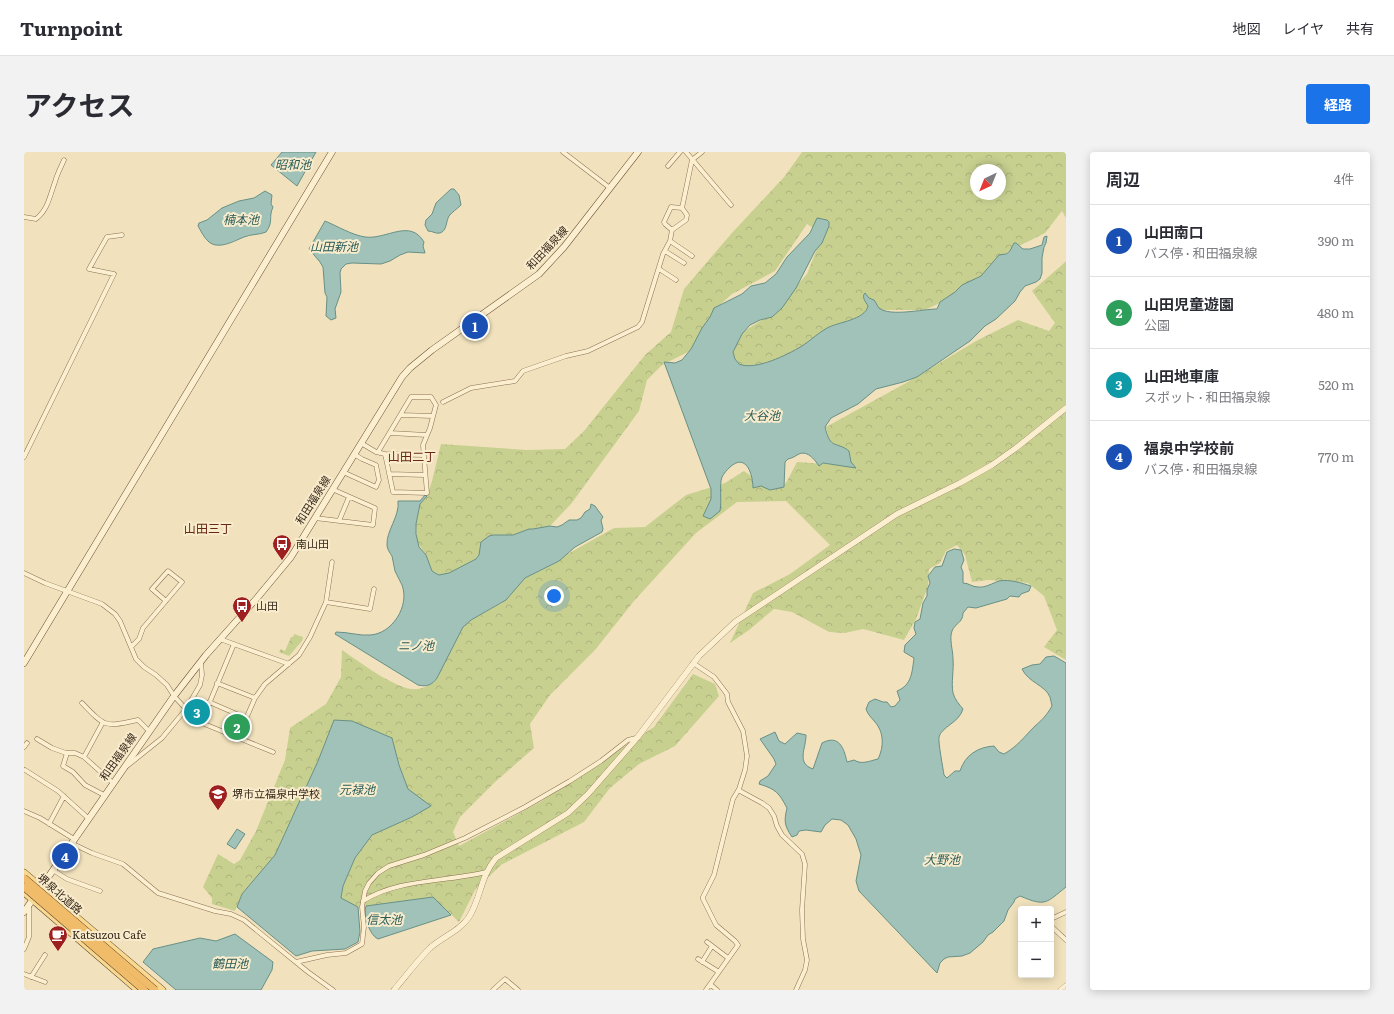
<!DOCTYPE html>
<html lang="ja">
<meta charset="utf-8">
<style>
body{margin:0;font-family:Literata,"Noto Sans JP",serif;background:#f2f2f3;color:#2b2b33}
.controls{position:absolute;right:12px;bottom:12px;display:grid;overflow:hidden;border-radius:4px;box-shadow:0 2px 10px #0003}
.controls button{width:36px;height:36px;display:grid;place-items:center;padding:0;border:0;border-bottom:1px solid #e1e1e2;background:#fff;color:#2b2b33;font:20px sans-serif}
.compass{position:absolute;left:946px;top:12px;width:36px;height:36px;border-radius:50%;background:#fff;box-shadow:0 2px 10px #0003;rotate:223deg}
.you{position:absolute;left:530px;top:444px;width:14px;height:14px;margin:-10px;border:3px solid #fff;border-radius:50%;background:#1a73e8;box-shadow:0 0 0 6px #1a73e833}
.badge{display:grid;place-items:center;width:26px;height:26px;border-radius:50%;background:#1a73e8;color:#fff;font-size:13px;font-weight:700}
.pin{position:absolute;translate:-50% -50%;border:2px solid #fff;box-shadow:0 1px 4px #0006}
.list{margin:0;padding:0;list-style:none}
h2{display:flex;justify-content:space-between;align-items:center;height:52px;margin:0;padding:0 16px;font-size:17px}
h2 small{font-size:13px;font-weight:400;color:#7c7c81}
.list li{display:grid;grid-template-columns:26px 1fr auto;gap:12px;align-items:center;box-sizing:border-box;height:72px;padding:0 16px;border-top:1px solid #e1e1e2}
.list b{display:block;font-size:15px;white-space:nowrap}
.list p{margin:0;font-size:13px;white-space:nowrap;color:#7c7c81}
.list em{font-size:13px;font-style:normal;color:#7c7c81}
.map{position:relative;flex:none;width:1042px;height:838px;overflow:hidden;border-radius:4px}
header{display:flex;align-items:center;gap:24px;box-sizing:border-box;height:56px;padding:0 20px;background:#fff;border-bottom:1px solid #e1e1e2}
header strong{font-size:19px}
nav{display:flex;gap:22px;margin-inline-start:auto;font-size:14px}
.intro{display:flex;align-items:center;justify-content:space-between;box-sizing:border-box;height:96px;padding:0 24px}
h1{margin:0;font-size:28px}
.button{padding:10px 18px;border-radius:4px;background:#1a73e8;color:#fff;font-size:14px;font-weight:700}
main{display:flex;gap:24px;padding:0 24px}
aside{flex:1;background:#fff;border-radius:4px;box-shadow:0 2px 10px #0003}
.map>svg:first-child{display:block}
</style>
<header>
<strong>Turnpoint</strong>
<nav><a>地図</a><a>レイヤ</a><a>共有</a></nav>
</header>
<div class="intro"><h1>アクセス</h1><a class="button">経路</a></div>
<main>
<div class="map">
<svg width="1042" height="838" viewBox="0 0 1042 838">
<defs>
<pattern id="forest-crowns" width="20" height="18" patternUnits="userSpaceOnUse"><rect width="20" height="18" fill="#c8d090"/><path d="M2 6a3 3 0 1 1 6 0M12 15a3 3 0 1 1 6 0" fill="none" stroke="#adb37c"/></pattern>
</defs>
<rect width="100%" height="100%" fill="#f1e2bd"/>
<path fill="url(#forest-crowns)" fill-rule="evenodd" d="M778,0H1042V66L1038,59L1021,81L983,100L959,125L920,149L901,158H845L829,174L736,214L718,217L708,202L717,181L746,163L783,122L796,89V80L783,72L751,119L708,142L690,158L666,199L638,213L623,228L615,259L547,352L526,374L509,377H505L489,383H469L465,384L457,390L455,403L452,407L425,422L415,423L408,419L402,403L393,390L392,372L396,352L403,344L408,329L417,292L503,298L541,297L560,279L621,203L647,180L660,137L707,82L761,24ZM952,18H976V42H952Z
M1042,109V508L1020,495L1033,478L1020,444L1004,431L964,428L948,430L941,403L933,393L922,399L916,411L905,417L904,434L892,467L880,488L839,477L821,481L805,480L768,460L750,457L725,478L706,491L729,441L766,422L806,393L762,349L713,350L672,381L610,449L571,498L526,543L506,572L510,596L471,630L436,665L429,680L435,694L516,650L630,575L669,522L691,532L695,544L651,594L615,612L586,636L560,670L477,713L451,738L435,770L409,745L334,755L317,746L319,734L331,706L348,683L388,665L384,637L375,613L310,568L294,609L251,703L218,742L211,759L188,752V746L179,735L194,702L210,712L216,708L232,679L261,608L266,576L302,552L317,525L318,498C333,508 376,541 394,537C399,536 406,533 410,530L439,475L447,468L478,451L501,426L535,409L540,404L590,376L621,375L662,343L701,331L720,319L746,338L762,331L773,310L817,313L821,302L805,288L802,275L882,231L952,189L994,168L1025,179L1031,171L1008,139L1039,112Z
M270,482L279,485L278,489L265,504L255,500L257,497L261,499L267,485H269Z"/>
<path fill="#a1c2b8" stroke="#689086" d="M258,0H292L273,34L247,13Z
M427,37H430L435,43L437,53C433,57 428,60 425,64C422,69 423,79 416,81C411,82 409,79 404,79L401,73L402,68L408,62L412,51Z
M241,39L248,43L247,52L249,55C244,66 250,69 242,80C235,83 227,82 220,85C210,89 195,98 185,90C180,86 177,79 174,74L175,71L183,68L198,56L215,49L230,46Z
M793,66L803,68L805,70V74L798,91L791,99L772,136L758,156L748,165L736,168L726,173L718,182L709,200L711,207L715,212C731,219 763,203 778,194C786,189 794,181 803,176C814,170 841,168 844,154C842,150 837,145 841,141L845,146L850,148C852,150 853,154 855,156C866,165 899,157 913,157L916,150L931,140L938,133L957,124L975,103L982,102L986,99L990,91H992L999,97H1006L1018,93L1020,85L1023,84L1022,91L1020,95L1018,106V121L1016,127L1012,130L1001,134L996,140L991,149L972,167L961,174L946,189L893,225L879,230L852,237L834,252L807,266L801,275C807,299 811,288 825,299L827,310L832,316L799,311L795,314C790,307 783,297 773,303C770,305 768,306 764,307L761,310L760,335L746,338L737,334L729,336C729,324 723,300 706,315C703,318 700,321 698,325C695,333 698,349 696,359L686,367L679,364L687,347V337L640,210L651,211L658,208L667,197L678,176L686,165L690,156L718,142L727,134L741,131L752,122L763,105L786,81Z
M301,69C313,74 328,83 341,85C362,88 386,66 400,90L399,94L401,101L384,100L376,103L366,109L357,112L328,111L322,112L317,117L316,121L317,140L311,157L312,166L307,168L302,164L303,145L301,141L299,115L296,110L285,97Z
M401,343L403,344L396,352L392,372V382L395,395L402,403L408,419L411,421L415,423L425,421L452,407L455,403L457,390L465,384L469,383H489L505,377H509L526,374L533,375L538,373L545,368H553L557,366L561,360L566,357L567,352L571,354L579,365L577,368L579,377L578,380L551,395L535,409L501,426L482,448L447,468L439,475L413,526C408,533 403,535 394,533L311,482L312,480C324,480 336,484 346,483C368,482 386,454 378,433C376,428 373,424 371,419C370,414 369,409 368,404C366,401 363,397 363,393C362,379 376,364 374,349H396Z
M930,397L937,398L940,408L937,415L939,420V431C945,431 948,435 954,435C961,436 969,431 975,429C986,427 997,431 1007,434L1005,439L997,442L995,445L986,444L983,447L952,456L944,455L939,461C939,471 931,471 928,479C925,487 929,498 929,507C930,518 927,530 929,541C931,548 935,552 939,557C935,571 917,575 915,585C914,590 919,616 920,623L923,626L931,619H936C941,603 954,595 970,594L975,600L980,602C994,594 1000,585 1011,574C1018,568 1023,563 1028,554C1027,551 1027,548 1026,545C1021,533 1005,531 998,517L1008,513L1016,512L1022,505L1030,504L1042,511V735C1022,751 1022,755 996,744L991,747L990,750L984,758L980,769L969,780L964,783L959,790L946,801L938,804L924,805L920,807L916,811L913,821L835,739L832,729L837,703L832,687L824,673L817,668L808,667L801,673L797,680L782,678L775,679L773,683L768,685C760,673 760,669 763,656C755,641 752,637 735,632L736,629L744,624L752,612L750,607L736,587L751,580L755,589L761,592L773,581L782,583C782,597 772,611 789,617L798,591C815,582 820,596 823,610L830,608C838,613 845,609 854,607C860,595 860,580 851,570C847,565 844,563 842,557L845,550L851,547L859,550H863L867,555L871,554L876,548L873,539C888,533 888,520 890,506L880,500L881,493L892,482L890,476L891,470L896,467L899,451L903,444V438L906,431L904,424L911,415L918,414L923,400Z
M310,568L328,569L368,586L375,613L384,637L407,654L388,665L348,683L331,706L319,734L317,746L334,755L336,780L334,790L321,797L288,799L272,804L213,755L218,742L251,703L294,609Z
M213,677L221,682L211,697L203,692Z
M409,745L427,763L354,787C345,783 339,762 342,754Z
M211,782L249,810L248,818L237,838H152L119,810L129,797L176,786L192,789Z"/>
<g fill="none" stroke-linecap="round" stroke-linejoin="round">
<g stroke="#8a7154" stroke-width="5">
<path id="minor" d="M539,0L586,36
M662,0L707,53
M644,14L656,0
M0,65L12,67C24,58 26,43 31,30C33,22 37,15 40,8
M648,78L641,72L640,70L647,55L658,56
M646,89L668,104
M641,99L660,111
M635,117L652,128
M419,250L447,236L491,229L499,219L542,204L564,199L614,175L618,170L639,102L646,89L648,78L662,68L663,63L658,56L668,8L678,0
M377,263L409,264
M366,281L403,283
M337,291L352,300L361,302L400,303
M354,300L387,245H407L412,253L406,276L399,293L403,341L369,340L361,302
M0,305L90,122L65,117L83,85L98,83
M319,320L352,335L355,328L352,313L338,307L330,302
M365,322L401,323
M291,366L349,373L351,356L308,337
M315,369L325,345
M0,421L21,431L78,452L91,462L96,469L112,507L120,515L132,523L143,533L150,544L173,569L249,600
M302,450L346,457L350,437
M196,487L265,512
M108,494L115,487L119,476L158,430L144,419L128,437L142,449
M669,511L690,525L703,542L704,550L719,579L723,604L721,618L715,637L709,647L690,723L679,745V747L692,773L711,789L714,793L682,838
M193,531L231,546
M185,550L222,566
M58,551C82,576 81,575 114,568L125,579
M177,571L210,492
M214,585L231,546L241,532L275,503L286,485L302,450L308,410
M13,587L28,596L42,601H51L60,605L89,631
M0,595L3,591
M43,601L39,614L49,620L61,633L80,643
M60,605L79,570
M103,614L138,586L162,557L176,533L178,523L177,510
M1,618L34,639L64,666
M715,637L716,639L738,651L745,656L750,664L753,674L758,683L778,702L781,712L778,758L779,787L783,808L781,818L772,838
M0,659L16,666L50,687
M25,672L40,644
M47,691L68,701L99,712L134,741L191,759L207,762L220,768L284,820L309,838
M29,718L43,727L76,739
M339,749C369,730 406,730 441,724C448,723 455,722 462,720
M1027,767L1042,760
M1027,774L1042,788
M683,790L704,806
M0,797L5,785V754
M674,807L695,820
M272,810L303,803L322,801L338,792L340,775L338,755L341,739L345,731L354,721L365,714L400,703L441,686L501,655L546,629L577,609L604,588L612,586
M678,810L688,794
M0,822L21,830
M7,825L21,803
M687,833L693,838
M469,838L481,827L494,838"/>
</g>
<g stroke="#8a7154" stroke-width="6">
<path id="tertiary" d="M370,838C382,824 393,809 406,796C418,785 436,779 445,765C457,746 456,725 472,706L544,661L564,642L613,586L675,504L711,470L873,362L936,331L968,313L992,296L1042,256
M1037,838L1042,834"/>
</g>
<g stroke="#6c5238" stroke-width="7">
<path id="secondary" d="M0,511L308,0
M0,760L150,544L182,503L233,446L267,405L378,225L386,216L408,198L515,122L540,95L614,0"/>
</g>
<g stroke="#573f29" stroke-width="8">
<path id="primary" d="M0,721L138,838
M0,740L114,838"/>
</g>
<use href="#minor" stroke="#fcefd0" stroke-width="4"/>
<use href="#tertiary" stroke="#fcefd0" stroke-width="5.5"/>
<use href="#secondary" stroke="#fcefd0" stroke-width="6"/>
<use href="#primary" stroke="#f9d890" stroke-width="7"/>
<g stroke="#573f29" stroke-width="8" stroke-linecap="butt">
<path id="trunk-bridge" d="M0,726L131,838
M0,735L120,838"/>
</g>
<use href="#trunk-bridge" stroke="#f1bc6a" stroke-width="7"/>
</g>
<defs>
<g id="bus-pin" transform="scale(1)"><path d="M0 17L-7.5 6A9.5 9.5 0 1 1 7.5 6Z" fill="#9e1f20" stroke="#f8eccd"/><path d="M-5-6H5V4H4V6H2V4H-2V6H-4V4H-5ZM-3.5-4V0h7V-4ZM-3.5 1.2v1.5H-2V1.2ZM2 1.2v1.5H3.5V1.2Z" fill="#fff"/></g>
<g id="school-pin" transform="scale(1)"><path d="M0 17L-7.5 6A9.5 9.5 0 1 1 7.5 6Z" fill="#9e1f20" stroke="#f8eccd"/><path d="M0-5L7-2L0 1L-7-2ZM-4 1L0 2.5L4 1V4Q0 6-4 4Z" fill="#fff"/></g>
<g id="cafe-pin" transform="scale(1)"><path d="M0 17L-7.5 6A9.5 9.5 0 1 1 7.5 6Z" fill="#9e1f20" stroke="#f8eccd"/><path d="M-5.5-4.5H6V0H3Q3 3.5 0 3.5H-2.5Q-5.5 3.5-5.5 0ZM3-3.2v2h1.7v-2ZM-6 4.5H4V6H-6Z" fill="#fff"/></g>
</defs>
<g fill-rule="evenodd">
<use href="#bus-pin" x="258" y="392"/>
<use href="#bus-pin" x="218" y="454"/>
<use href="#school-pin" x="194" y="642"/>
<use href="#cafe-pin" x="34" y="783"/>
</g>
<g text-anchor="middle" stroke-width="4" stroke-linejoin="round" paint-order="stroke">
<g font-size="11" fill="#38291b" stroke="#f8eccd">
<text transform="translate(523 96) rotate(-47)" y="4">和田福泉線</text>
<text transform="translate(289 348) rotate(-58)" y="4">和田福泉線</text>
<text transform="translate(94 605) rotate(-55)" y="4">和田福泉線</text>
<text transform="translate(36 742) rotate(41)" y="4">堺泉北道路</text>
</g>
<g font-size="11" fill="#38291b" stroke="#f8eccd" text-anchor="start">
<text x="272" y="396">南山田</text>
<text x="232" y="458">山田</text>
<text x="208" y="646">堺市立福泉中学校</text>
<text x="48" y="787">Katsuzou Cafe</text>
</g>
<g font-size="12" font-style="italic" fill="#285a57" stroke="#f8eccd">
<text x="269" y="17">昭和池</text>
<text x="217" y="72">楠本池</text>
<text x="310" y="99">山田新池</text>
<text x="738" y="268">大谷池</text>
<text x="392" y="498">ニノ池</text>
<text x="333" y="642">元禄池</text>
<text x="918" y="712">大野池</text>
<text x="360" y="772">信太池</text>
<text x="206" y="816">鶴田池</text>
</g>
<g font-size="12" fill="#692816" stroke="#f8eccd">
<text x="388" y="309">山田二丁</text>
<text x="184" y="381">山田三丁</text>
</g>
</g>
</svg>
<div class="controls">
<button>+</button>
<button>−</button>
</div>
<svg class="compass" viewBox="-18 -18 36 36"><path d="M0-13l5 13h-10z" fill="#e53935"/><path d="M0 13l5-13h-10z" fill="#7c7c81"/></svg>
<div class="you"></div>
<div class="pin badge" style="left:451px;top:174px;background:#1a4fb4">1</div>
<div class="pin badge" style="left:213px;top:575px;background:#2e9e5b">2</div>
<div class="pin badge" style="left:173px;top:560px;background:#0f9aa8">3</div>
<div class="pin badge" style="left:41px;top:704px;background:#1a4fb4">4</div>
</div>
<aside>
<h2>周辺<small>4件</small></h2>
<ul class="list">
<li><span class="badge" style="background:#1a4fb4">1</span><div><b>山田南口</b><p>バス停 · 和田福泉線</p></div><em>390 m</em></li>
<li><span class="badge" style="background:#2e9e5b">2</span><div><b>山田児童遊園</b><p>公園</p></div><em>480 m</em></li>
<li><span class="badge" style="background:#0f9aa8">3</span><div><b>山田地車庫</b><p>スポット · 和田福泉線</p></div><em>520 m</em></li>
<li><span class="badge" style="background:#1a4fb4">4</span><div><b>福泉中学校前</b><p>バス停 · 和田福泉線</p></div><em>770 m</em></li>
</ul>
</aside>
</main>
